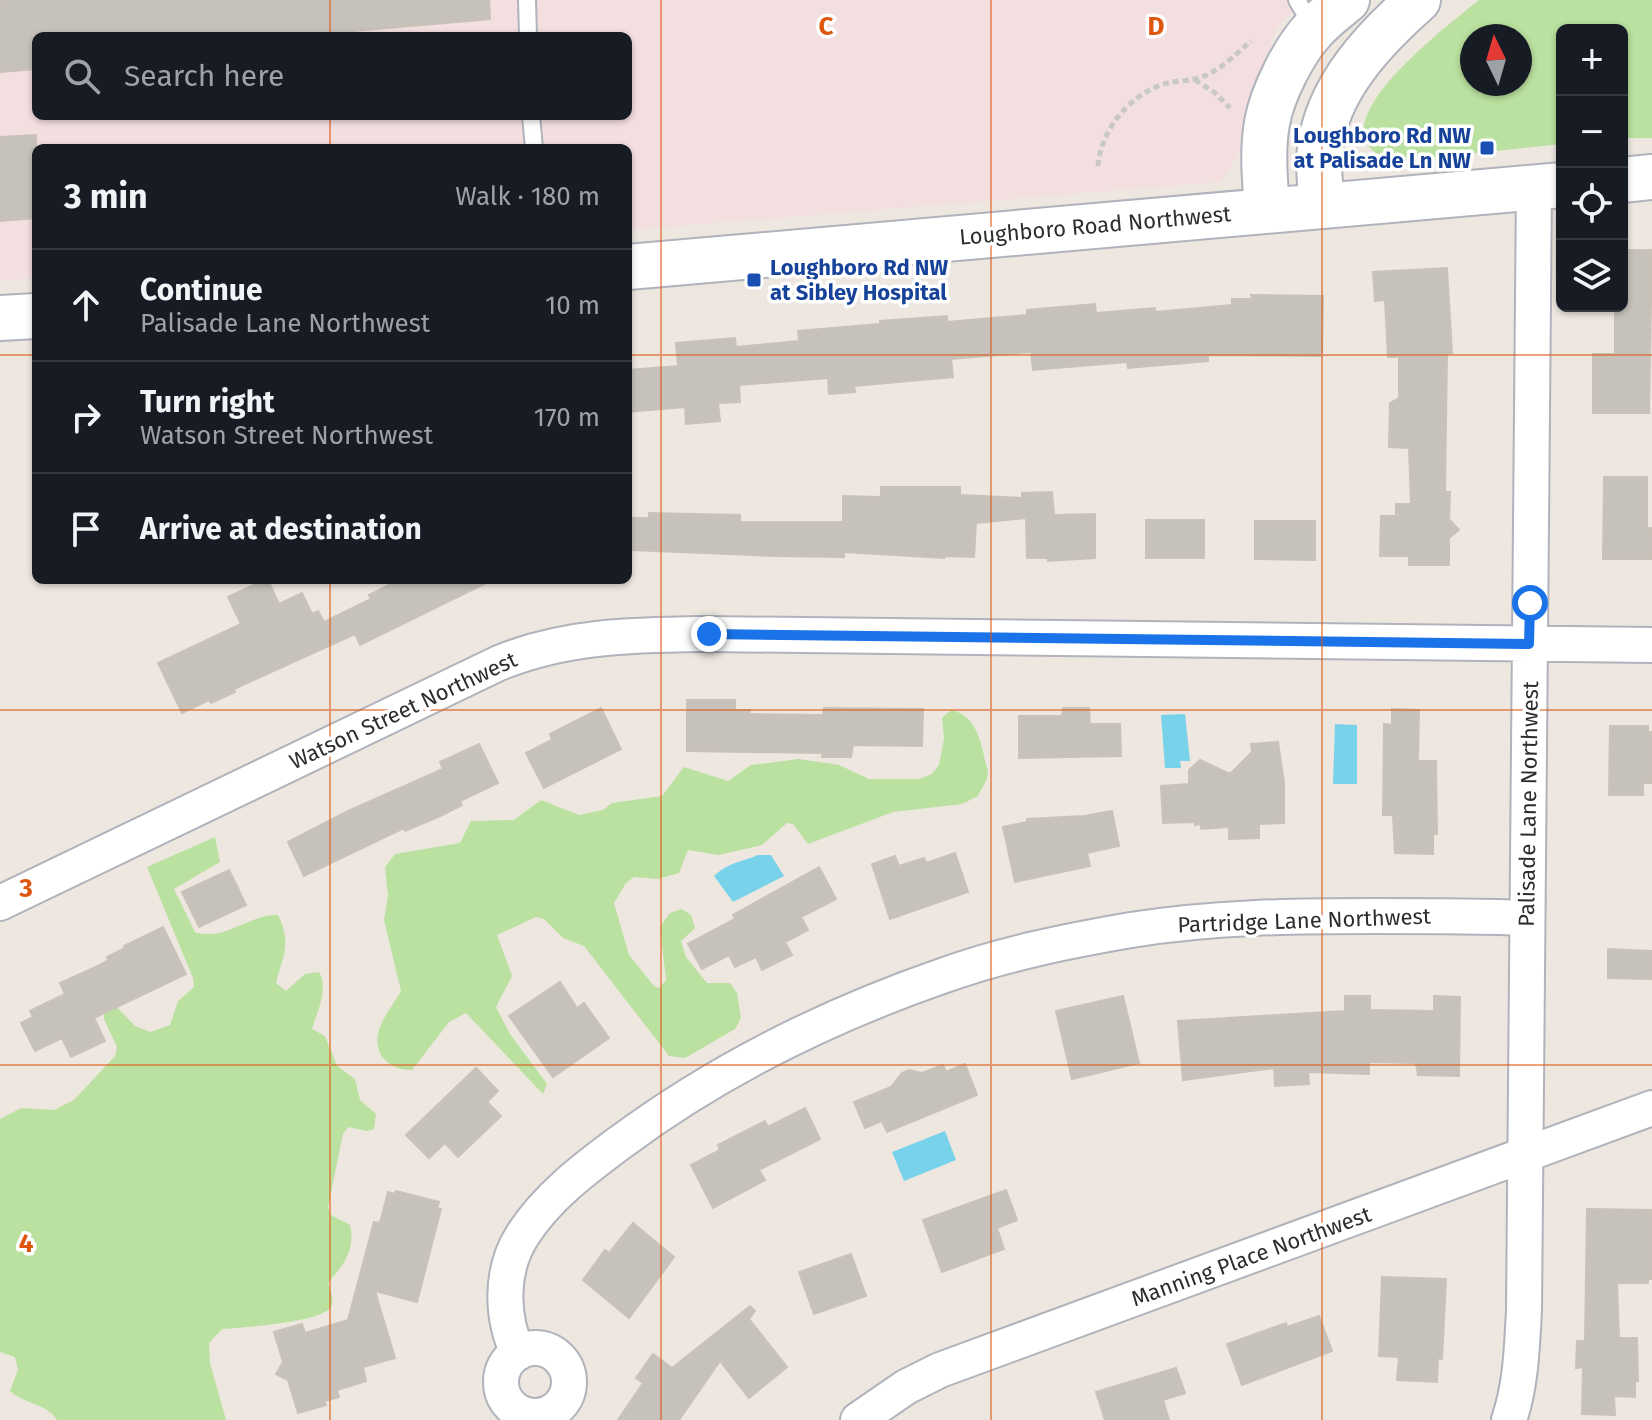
<!DOCTYPE html>
<meta charset="utf-8">
<style>
body{margin:0;font-family:"Fira Sans",sans-serif;background:#242831;color:#f1f3f6}
.controls{position:absolute;right:24px;top:24px;display:grid;overflow:hidden;border-radius:12px;box-shadow:0 2px 6px #0004}
.controls button{width:72px;height:72px;display:grid;place-items:center;padding:0;border:0;border-bottom:2px solid #363941;background:#171b24;color:#f1f3f6;font:40px sans-serif}
.compass{position:absolute;left:1460px;top:24px;width:72px;height:72px;border-radius:50%;background:#171b24;box-shadow:0 2px 6px #0004;rotate:355deg}
.stop{position:absolute;width:24px;height:24px;margin:-18px;border:6px solid #1a73e8;border-radius:50%;background:#fff}
.stop.end{background:#1a73e8;border-color:#fff;box-shadow:0 2px 8px #0008}
.list{margin:0;padding:0;list-style:none}
h2{display:flex;justify-content:space-between;align-items:center;height:104px;margin:0;padding:0 32px;font-size:34px}
h2 small{font-size:26px;font-weight:400;color:#9ea1a6}
.list li{display:grid;grid-template-columns:52px 1fr auto;gap:24px;align-items:center;box-sizing:border-box;height:112px;padding:0 32px;border-top:2px solid #363941}
.list b{display:block;font-size:30px;white-space:nowrap}
.list p{margin:0;font-size:26px;white-space:nowrap;color:#9ea1a6}
.list em{font-size:26px;font-style:normal;color:#9ea1a6}
.icon{flex:none;width:44px;height:44px;fill:none;stroke:currentColor;stroke-width:2;stroke-linecap:round;stroke-linejoin:round}
.map{position:relative;flex:none;width:1652px;height:1420px;overflow:hidden}
.search{position:absolute;background:#171b24;box-shadow:0 2px 6px #0004;left:32px;top:32px;width:600px;height:88px;display:flex;align-items:center;gap:20px;box-sizing:border-box;padding:0 28px;border-radius:12px;color:#9ea1a6;font-size:30px}
.panel{position:absolute;background:#171b24;box-shadow:0 2px 6px #0004;left:32px;top:144px;width:600px;height:440px;border-radius:12px}
.map>svg:first-child{display:block}
</style>
<div class="map">
<svg width="1652" height="1420" viewBox="0 0 1652 1420">
<rect width="100%" height="100%" fill="#ede7e0"/>
<path fill="#f3dee0" fill-rule="evenodd" d="M0,0H1304L1276,29L1253,104L1244,148L1220,182L628,230V148H36V278L0,281ZM36,36H628V116H36Z"/>
<path fill="#bae19f" fill-rule="evenodd" d="M1479,0H1652V138H1622V30H1562V144L1401,161C1395,159 1383,158 1377,154C1322,118 1454,21 1479,0ZM1472,36H1520V84H1472Z
M951,710C980,716 981,748 988,772L987,779L978,796L962,804L893,812L808,844L793,824L787,823L762,845L719,855L688,850L679,873L658,879L634,877L626,883L614,903L629,955L654,986L659,988L666,980L660,927L670,913L682,909L691,915L695,928L681,941L686,957L707,983H730L737,993L741,1018L735,1029L685,1058L669,1056L584,946L563,938L544,919L536,917L497,935L512,976L496,1007L510,1034L547,1084L543,1094L466,1013L449,1022L412,1070C389,1071 372,1054 379,1030C383,1017 394,1003 401,991L384,920L388,896L385,867L395,854L460,843L471,821L514,820L541,800L579,815L603,810L612,803L662,796L684,767L728,781L751,765L799,759L839,765L869,779H919L932,774L939,765L944,739L942,718Z
M215,837L220,862L174,889L195,932C224,942 249,914 278,915C292,944 283,955 276,983L286,991L305,974L319,972C329,988 317,1012 312,1029L325,1036L337,1066L355,1079L360,1100L376,1114L374,1129L367,1131L348,1127L343,1134L328,1207L331,1215L350,1225C356,1249 343,1266 328,1283C330,1290 335,1301 331,1307C323,1322 240,1328 222,1329L209,1343L210,1363L226,1420H57C48,1404 24,1404 10,1391L18,1370L15,1357L0,1352V1119L21,1108L54,1110L74,1100L115,1056L117,1047L104,1019V1008L116,1006L135,1026L150,1032L170,1025L178,1001L194,987L193,978L147,867Z"/>
<path fill="#78d3ea" d="M1185,714L1190,761H1180L1181,768H1165L1161,715Z
M1335,724L1357,725V784H1333Z
M758,855H771L784,876L733,902L714,876C727,863 741,862 758,855Z
M945,1131L956,1160L904,1181L892,1152Z"/>
<path fill="#c6c2bb" stroke="#c9c2b9" stroke-width="2" d="M0,0H489L490,19L296,36H36V69L0,72Z
M36,135V218L0,221V137Z
M1622,250H1652L1649,413H1593V354H1615V306H1622Z
M1447,268L1452,353L1447,354L1445,492H1450L1449,519L1459,530L1449,538V565H1409V556H1380L1381,516H1396V504H1411L1409,448L1389,447L1390,403L1399,398V357H1388L1385,300L1375,301L1373,272Z
M1251,295L1323,296L1322,356L1208,355V361L1128,368L1127,362L1033,370L1031,352L951,359L953,377L854,386L855,392L829,394L828,378L739,385L740,402L718,403L720,421L686,424L685,407L628,412V370L678,366L676,343L735,338L736,347L799,341L798,331L880,324V321L947,316V322L1027,315V310L1095,304L1096,313L1155,308V312L1232,305V299H1252Z
M1604,477H1647V528H1652V559H1603Z
M881,487H960V495L1022,498V493L1052,492L1054,515L1095,514V558L1048,561V558H1027L1026,518L976,523L974,557L944,556V558L844,552V557L775,556L632,550L633,518H649V513L740,515V522H843V496L881,497Z
M1146,520H1204V558H1146Z
M1255,521H1315V560L1255,559Z
M264,580H268L279,604L302,593L312,614L318,611L324,622L371,599L369,595L399,580H492L360,645L355,634L234,689L235,692L211,703L209,700L182,713L158,663L241,624L228,597Z
M687,700H735V710H750L749,714L823,715L824,708L923,709L922,746L853,745L851,757H822L823,753L687,751Z
M601,708L621,749L544,788L526,753L552,740L550,734Z
M1063,708H1089L1090,724H1120L1121,756L1019,758V716H1062Z
M1392,709L1419,710L1418,761H1436L1437,834H1433V854L1395,853L1393,815H1383L1384,724L1392,725Z
M1610,726H1648V732H1652V783H1643V795H1609Z
M1278,742L1284,783V823L1259,824V838L1229,839V827L1201,829V824L1195,825V822L1163,823L1161,786L1189,784V770L1200,760L1230,774L1252,752L1251,744Z
M479,744L498,783L460,801L462,805L438,817L405,831L404,828L304,876L288,842L346,812L443,769L440,762Z
M1112,811L1119,846L1087,853L1090,866L1015,882L1003,827L1027,822V819L1084,816Z
M955,853L968,892L890,919L872,864L895,856L899,866L924,858L926,863Z
M819,867L836,899L801,917L808,930L785,942L792,955L762,970L756,957L735,967L729,955L702,969L688,944L735,919L733,915Z
M229,870L246,905L199,927L182,892Z
M163,927L186,974L94,1018L105,1041L71,1057L62,1038L35,1051L21,1023L33,1017L30,1011L65,994L60,983L98,966L108,960L107,957L125,948L124,946Z
M1608,949L1652,951V979L1608,978Z
M560,982L577,1008L584,1003L609,1038L553,1077L509,1016Z
M1123,996L1139,1063L1072,1079L1056,1011Z
M1345,996H1370V1010L1434,1011V996L1460,997L1459,1076L1418,1075L1416,1063L1369,1062V1074L1308,1072L1309,1084L1275,1086L1274,1068L1183,1080L1178,1021L1345,1011Z
M965,1064L977,1095L887,1132L882,1121L865,1128L854,1102L891,1087L902,1073L909,1070L922,1073L943,1065L946,1072Z
M476,1068L498,1091L487,1102L501,1116L458,1157L445,1143L429,1158L406,1135Z
M805,1108L820,1139L759,1170L765,1180L713,1208L691,1165L720,1150L718,1145L765,1121L768,1127Z
M1006,1190L1017,1220L997,1228L1004,1249L942,1272L923,1220Z
M396,1191L439,1202L437,1208L441,1209L417,1302L375,1291L395,1358L363,1367L366,1381L337,1390L339,1397L324,1401L326,1405L298,1413L288,1380L276,1374L283,1362L274,1332L302,1324L305,1333L348,1320L374,1222L380,1223L388,1192L395,1194Z
M1587,1209L1652,1210V1279H1648V1283H1617L1619,1338H1637L1638,1381H1635V1397L1614,1396L1615,1415L1582,1414L1583,1367L1576,1368L1577,1341H1585Z
M633,1223L674,1257L629,1318L583,1280L605,1250L609,1253Z
M851,1254L866,1296L814,1314L799,1272Z
M1382,1277L1446,1279L1442,1359L1438,1358L1437,1382L1397,1380L1399,1357L1379,1356Z
M750,1306L755,1311L749,1319L787,1367L749,1398L720,1361L679,1420H618L643,1383L636,1378L653,1354L672,1368Z
M1319,1316L1332,1351L1242,1385L1227,1344L1286,1323L1287,1327Z
M1176,1368L1185,1393L1163,1400L1169,1420H1105L1096,1392Z"/>
<g fill="none" stroke-linecap="round" stroke-linejoin="round">
<g stroke="#b0b3bc" stroke-width="20">
<path id="lane" d="M527,0L528,36
M1297,0L1312,26
M531,116L534,148"/>
</g>
<g stroke="#b0b3bc" stroke-width="38">
<path id="street" d="M0,903L499,663C567,635 637,635 709,634L1652,645
M501 1382a34 34 0 1 1 68 0a34 34 0 1 1-68 0Z
M518,1353C501,1317 500,1271 522,1236C546,1198 583,1170 618,1144C716,1071 827,1016 942,976C1003,954 1067,941 1131,930C1212,917 1293,916 1374,916C1425,916 1476,916 1527,918
M858,1420L906,1387L940,1370L1652,1108
M1509,1420C1521,1385 1522,1347 1524,1310L1534,187"/>
</g>
<g stroke="#b0b3bc" stroke-width="48">
<path id="secondary" d="M1622,180L1652,177
M1322,206C1321,187 1317,167 1320,149C1327,88 1374,39 1418,0
M1267,210C1265,181 1262,151 1267,123C1272,94 1294,50 1314,29C1324,18 1336,9 1347,0
M628,267L1562,185
M0,318L36,316"/>
</g>
<path stroke="#c8c8c8" stroke-width="5" stroke-dasharray="6 4" stroke-linecap="butt" d="M1195,80L1214,92L1230,108
M1098,166C1101,130 1129,95 1164,84C1176,80 1189,82 1201,77C1220,71 1236,54 1251,41"/>
<use href="#lane" stroke="#fff" stroke-width="16"/>
<use href="#street" stroke="#fff" stroke-width="34"/>
<use href="#secondary" stroke="#fff" stroke-width="44"/>
</g>
<g fill="none" stroke-linecap="round" stroke-linejoin="round">
<path stroke="#1a73e8" stroke-width="10" d="M709,634L1529,644L1530,603"/>
</g>
<path fill="none" stroke="#df570e" stroke-width="2" stroke-opacity="0.55" d="M330,0V36M661,0V1420M991,0V1420M1322,0V1420M330,116V148M0,355H36M628,355H1652M330,580V1420M0,710H1652M0,1065H1652"/>
<g fill="#1a4fb4" stroke="#fff" stroke-width="3">
<rect x="1479" y="140" width="16" height="16" rx="4"/>
<rect x="746" y="272" width="16" height="16" rx="4"/>
</g>
<g text-anchor="middle" stroke-width="7" stroke-linejoin="round" paint-order="stroke">
<g font-size="22" font-weight="bold" fill="#164399" stroke="#fff" text-anchor="end">
<text x="1471" y="143">Loughboro Rd NW<tspan x="1471" dy="25">at Palisade Ln NW</tspan></text>
<text x="770" y="275" text-anchor="start">Loughboro Rd NW<tspan x="770" dy="25">at Sibley Hospital</tspan></text>
</g>
<g font-size="22" fill="#2d2d2d" stroke="#fff">
<text transform="translate(1095 225) rotate(-5)" y="8">Loughboro Road Northwest</text>
<text transform="translate(403 710) rotate(-25)" y="8">Watson Street Northwest</text>
<text transform="translate(1528 804) rotate(-89)" y="8">Palisade Lane Northwest</text>
<text transform="translate(1304 920) rotate(-2)" y="8">Partridge Lane Northwest</text>
<text transform="translate(1251 1256) rotate(-20)" y="8">Manning Place Northwest</text>
</g>
</g>
<g font-size="26" text-anchor="middle" font-weight="bold" fill="#df570e" stroke="#fff" stroke-width="7" stroke-linejoin="round" paint-order="stroke">
<text x="826" y="35">C</text>
<text x="1156" y="35">D</text>
<text x="26" y="897">3</text>
<text x="26" y="1252">4</text>
</g>
</svg>
<div class="controls">
<button>+</button>
<button>−</button>
<button><svg class="icon" aria-label="locate" viewBox="0 0 24 24"><circle cx="12" cy="12" r="6"/><path d="M12 2v4M12 18v4M2 12h4M18 12h4"/></svg></button>
<button><svg class="icon" aria-label="layers" viewBox="0 0 24 24"><path d="M12 4l9 5-9 5-9-5zM3 14l9 5 9-5"/></svg></button>
</div>
<svg class="compass" viewBox="-18 -18 36 36"><path d="M0-13l5 13h-10z" fill="#e53935"/><path d="M0 13l5-13h-10z" fill="#9ea1a6"/></svg>
<div class="stop" style="left:1530px;top:603px"></div>
<div class="stop end" style="left:709px;top:634px"></div>
<div class="search"><svg class="icon" aria-label="search" viewBox="0 0 24 24"><circle cx="10" cy="10" r="6"/><path d="M15 15l6 6"/></svg>Search here</div>
<section class="panel">
<h2>3 min<small>Walk · 180 m</small></h2>
<ul class="list">
<li><svg class="icon" aria-label="ahead" viewBox="0 0 24 24"><path d="M12 20V5M6 11l6-6 6 6"/></svg><div><b>Continue</b><p>Palisade Lane Northwest</p></div><em>10 m</em></li>
<li><svg class="icon" aria-label="right" viewBox="0 0 24 24"><path d="M7 20v-9h11M14 6l5 5-5 5"/></svg><div><b>Turn right</b><p>Watson Street Northwest</p></div><em>170 m</em></li>
<li><svg class="icon" aria-label="arrive" viewBox="0 0 24 24"><path d="M6 21V4h12l-3 4 3 4H6"/></svg><div><b>Arrive at destination</b></div></li>
</ul>
</section>
</div>
